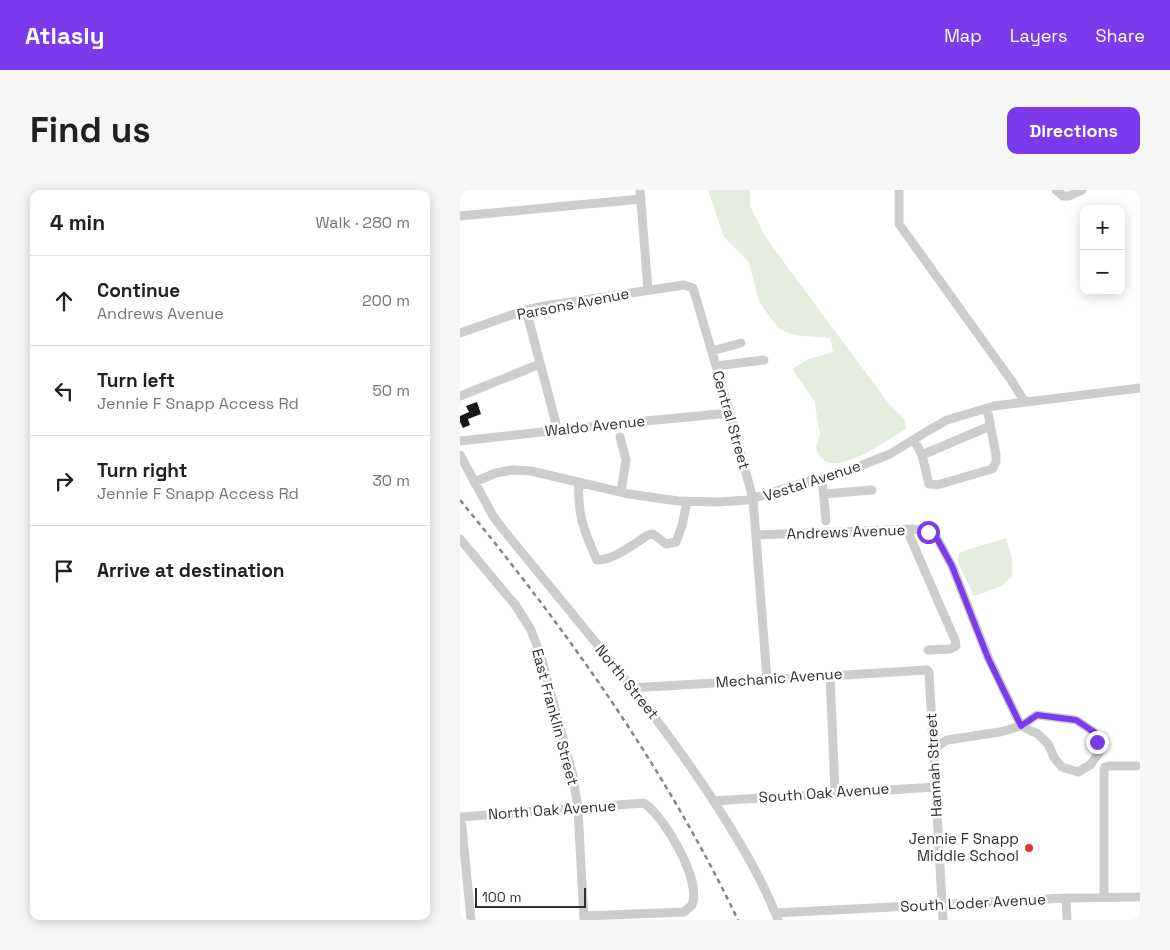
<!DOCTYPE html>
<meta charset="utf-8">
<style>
body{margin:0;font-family:"Space Grotesk",sans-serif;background:#f6f6f6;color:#202124}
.controls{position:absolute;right:15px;top:15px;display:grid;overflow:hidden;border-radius:10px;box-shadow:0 2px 12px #0003}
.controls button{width:45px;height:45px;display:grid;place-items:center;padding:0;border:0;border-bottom:1px solid #e0e0e0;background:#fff;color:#202124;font:25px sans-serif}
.scale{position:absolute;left:15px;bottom:12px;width:111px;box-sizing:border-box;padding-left:5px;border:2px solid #303030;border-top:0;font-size:14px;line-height:18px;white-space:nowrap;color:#303030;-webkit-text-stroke:4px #fff;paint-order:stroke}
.stop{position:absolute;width:15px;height:15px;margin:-11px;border:4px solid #7c3aed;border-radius:50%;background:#fff}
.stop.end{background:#7c3aed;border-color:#fff;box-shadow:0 1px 5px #0008}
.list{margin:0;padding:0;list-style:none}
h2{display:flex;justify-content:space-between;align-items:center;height:65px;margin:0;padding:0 20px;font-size:21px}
h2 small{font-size:16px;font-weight:400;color:#757577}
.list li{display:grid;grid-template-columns:32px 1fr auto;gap:15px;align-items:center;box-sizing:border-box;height:90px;padding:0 20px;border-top:1px solid #e0e0e0}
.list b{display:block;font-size:19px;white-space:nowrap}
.list p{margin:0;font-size:16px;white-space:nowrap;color:#757577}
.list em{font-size:16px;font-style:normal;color:#757577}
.icon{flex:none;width:28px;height:28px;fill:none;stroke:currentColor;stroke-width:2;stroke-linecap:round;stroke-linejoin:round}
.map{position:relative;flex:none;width:680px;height:730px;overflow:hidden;border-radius:10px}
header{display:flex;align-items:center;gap:30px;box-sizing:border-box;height:70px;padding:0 25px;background:#7c3aed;color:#fff}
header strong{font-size:24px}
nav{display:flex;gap:28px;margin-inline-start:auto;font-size:18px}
.intro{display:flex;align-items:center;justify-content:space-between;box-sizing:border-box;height:120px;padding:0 30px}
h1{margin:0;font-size:35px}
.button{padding:12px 22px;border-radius:10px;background:#7c3aed;color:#fff;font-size:18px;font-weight:700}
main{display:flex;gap:30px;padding:0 30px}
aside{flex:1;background:#fff;border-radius:10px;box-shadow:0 2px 12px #0003}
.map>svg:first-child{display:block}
</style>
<header>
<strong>Atlasly</strong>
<nav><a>Map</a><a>Layers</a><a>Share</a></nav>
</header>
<div class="intro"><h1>Find us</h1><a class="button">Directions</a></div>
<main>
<aside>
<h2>4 min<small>Walk · 280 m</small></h2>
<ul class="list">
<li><svg class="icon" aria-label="ahead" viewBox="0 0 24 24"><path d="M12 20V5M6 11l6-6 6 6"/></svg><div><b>Continue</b><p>Andrews Avenue</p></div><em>200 m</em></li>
<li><svg class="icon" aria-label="left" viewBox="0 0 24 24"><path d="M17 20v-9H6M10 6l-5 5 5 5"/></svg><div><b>Turn left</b><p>Jennie F Snapp Access Rd</p></div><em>50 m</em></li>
<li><svg class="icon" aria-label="right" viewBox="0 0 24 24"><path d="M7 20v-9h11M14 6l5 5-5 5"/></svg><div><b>Turn right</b><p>Jennie F Snapp Access Rd</p></div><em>30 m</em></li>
<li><svg class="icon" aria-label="arrive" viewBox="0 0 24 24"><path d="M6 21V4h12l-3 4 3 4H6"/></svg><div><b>Arrive at destination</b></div></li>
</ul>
</aside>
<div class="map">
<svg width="680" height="730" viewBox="0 0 680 730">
<rect width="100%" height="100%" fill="#fff"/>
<path fill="#e4edde" d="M248,0H290V16L306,48L429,214L445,230L446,239C430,248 378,287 361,268C359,266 357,260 356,257L360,244L354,210L332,179L349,169L373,162L370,148L334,145L318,138L299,112L289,72L264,47Z
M546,348L552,368V387L542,396L514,406L497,370L500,362Z"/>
<path fill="#171717" d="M17,212L21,224L8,229L10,235L3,238L0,232V226L9,222L6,216Z"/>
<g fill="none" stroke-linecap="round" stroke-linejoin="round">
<path stroke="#cdcdcd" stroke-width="9" d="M180,0L188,100
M439,0V34L551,190L565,212
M596,0L603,6H609L622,0
M0,26L181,9
M66,120L98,241
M0,143L66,120L84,116L224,95L233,98L270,223L293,309L307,489
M252,161L281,153
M256,176L304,170
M0,206L80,174
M160,247L166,270L161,302
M454,250L462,265L469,294L477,295L532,279L536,272V265L527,218
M0,251L164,233L270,223
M0,265L32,324L38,333C112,425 191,514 255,613C279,651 302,688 318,730
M462,265L530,236
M362,288L366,331
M14,292L36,283L52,280L71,281L169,304L218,311L259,312L287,310L400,276L430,264L471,239L487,230L534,216L680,198
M119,293C117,323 124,342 137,370C152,371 176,353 188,345L193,344L206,354L216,352L222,336L227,311
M364,304L412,300
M447,340L495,450L496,456L490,459L468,460
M296,345L452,339L463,340L475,345L482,357L492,376L528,467L561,536
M0,349L56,416L71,440L81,466L113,586L118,619L124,730
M370,485L375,602
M171,498L467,480L469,482L483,730
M473,559L487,550L540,542L561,536L577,525L616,530L634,542L639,563L630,575L618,582L602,577L595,569L588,554L578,544L561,536
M253,611L476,597
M0,627L184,613C205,627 242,691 232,715L224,722L124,726
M1,627L11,730
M644,707V580L645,577L649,576H677
M606,708L607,730
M316,723L606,708L680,707"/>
<path stroke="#858585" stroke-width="2.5" stroke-dasharray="5 4" stroke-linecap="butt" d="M0,310C107,440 205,578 278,730"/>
</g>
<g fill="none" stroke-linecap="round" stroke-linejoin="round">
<path stroke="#7c3aed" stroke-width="6" d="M468,342L475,345L492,376L528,468L561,536L577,525L616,530L634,542L637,552"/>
</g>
<circle fill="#e53433" stroke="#fff" stroke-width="2" cx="569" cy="658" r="5"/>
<g text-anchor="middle" stroke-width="5" stroke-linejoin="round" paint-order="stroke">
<g font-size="15" fill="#303030" stroke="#fff">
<text transform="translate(113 114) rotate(-11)" y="5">Parsons Avenue</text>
<text transform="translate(271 230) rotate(74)" y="5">Central Street</text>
<text transform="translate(135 236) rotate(-6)" y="5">Waldo Avenue</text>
<text transform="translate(352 291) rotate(-18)" y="5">Vestal Avenue</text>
<text transform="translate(386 342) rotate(-2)" y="5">Andrews Avenue</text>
<text transform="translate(319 488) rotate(-4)" y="5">Mechanic Avenue</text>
<text transform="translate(167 492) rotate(51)" y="5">North Street</text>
<text transform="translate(95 527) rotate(75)" y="5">East Franklin Street</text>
<text transform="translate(474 575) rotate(-93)" y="5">Hannah Street</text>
<text transform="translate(364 603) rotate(-4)" y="5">South Oak Avenue</text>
<text transform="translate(92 620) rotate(-4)" y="5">North Oak Avenue</text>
<text transform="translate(513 713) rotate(-3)" y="5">South Loder Avenue</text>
</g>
<g font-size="15" fill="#303030" stroke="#fff" text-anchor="end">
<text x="559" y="654">Jennie F Snapp<tspan x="559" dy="17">Middle School</tspan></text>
</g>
</g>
</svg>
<div class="controls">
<button>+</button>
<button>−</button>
</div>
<div class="scale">100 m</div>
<div class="stop" style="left:468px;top:342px"></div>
<div class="stop end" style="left:637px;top:552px"></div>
</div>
</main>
